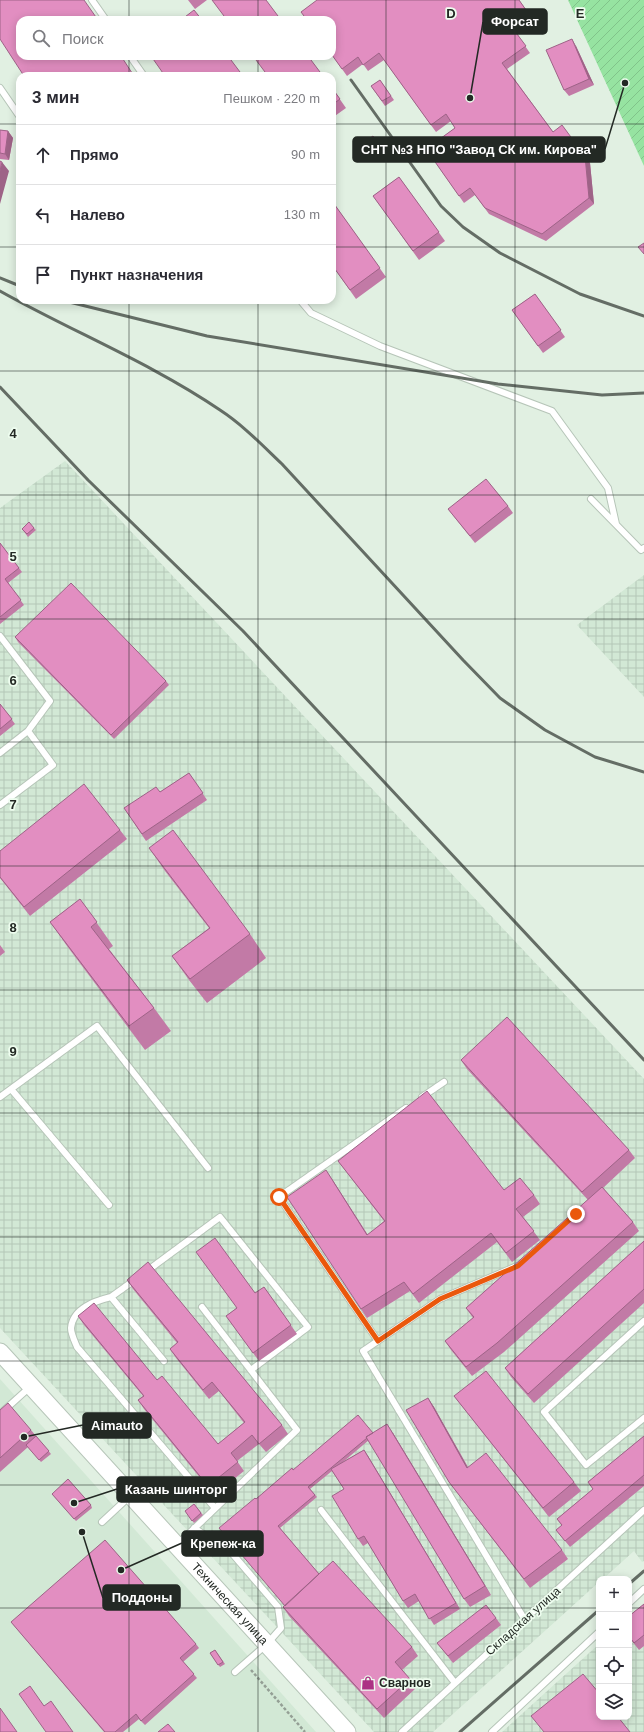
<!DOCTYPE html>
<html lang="ru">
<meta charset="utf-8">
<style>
body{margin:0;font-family:Helvetica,sans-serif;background:#f7f7f7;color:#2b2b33}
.controls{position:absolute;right:12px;bottom:12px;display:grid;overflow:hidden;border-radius:8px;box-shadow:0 2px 10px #0003}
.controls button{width:36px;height:36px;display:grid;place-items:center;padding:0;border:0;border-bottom:1px solid #e1e1e2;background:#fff;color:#2b2b33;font:20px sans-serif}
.stop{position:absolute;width:12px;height:12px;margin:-9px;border:3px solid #ea580c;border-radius:50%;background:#fff}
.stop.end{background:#ea580c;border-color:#fff;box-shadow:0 1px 4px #0008}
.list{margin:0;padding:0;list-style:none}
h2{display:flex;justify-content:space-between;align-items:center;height:52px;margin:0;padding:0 16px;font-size:17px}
h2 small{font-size:13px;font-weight:400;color:#7c7c81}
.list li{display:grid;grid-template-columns:26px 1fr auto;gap:12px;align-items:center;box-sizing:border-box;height:60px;padding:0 16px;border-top:1px solid #e1e1e2}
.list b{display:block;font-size:15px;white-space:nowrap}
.list em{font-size:13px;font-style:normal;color:#7c7c81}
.icon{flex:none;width:22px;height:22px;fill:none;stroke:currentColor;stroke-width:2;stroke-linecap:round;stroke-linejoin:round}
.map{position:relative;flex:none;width:644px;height:1732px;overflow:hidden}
.search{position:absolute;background:#fff;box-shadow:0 2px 10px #0003;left:16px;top:16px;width:320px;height:44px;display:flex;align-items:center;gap:10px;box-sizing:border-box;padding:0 14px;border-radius:12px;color:#7c7c81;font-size:15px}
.panel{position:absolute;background:#fff;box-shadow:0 2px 10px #0003;left:16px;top:72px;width:320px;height:232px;border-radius:12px}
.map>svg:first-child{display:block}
</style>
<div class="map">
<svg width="644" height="1732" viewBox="0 0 644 1732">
<defs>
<pattern id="industrial-grid" width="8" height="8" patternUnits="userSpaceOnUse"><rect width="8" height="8" fill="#d2e8d5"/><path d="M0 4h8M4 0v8" fill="none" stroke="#b4c7b7"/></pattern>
<pattern id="garden-furrows" width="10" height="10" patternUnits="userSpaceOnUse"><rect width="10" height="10" fill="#96e3a1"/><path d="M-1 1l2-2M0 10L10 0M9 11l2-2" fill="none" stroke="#81c38a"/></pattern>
</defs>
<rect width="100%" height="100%" fill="#e1f0e2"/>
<path fill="#d2e8d5" d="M0,1379L316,1732H0Z"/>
<path fill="url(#industrial-grid)" d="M65,461L644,1079V1561L642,1562L634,1551L603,1579H599V1582L433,1732H374L0,1328V508Z
M644,575V697L577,625Z
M644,1604V1732H502L599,1644V1717H629V1617Z"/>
<path fill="url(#garden-furrows)" d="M568,0H644V166Z"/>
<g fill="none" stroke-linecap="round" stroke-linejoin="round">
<g stroke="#b6c5b8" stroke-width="8">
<path id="service" d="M92,0L106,20
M130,56L144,76
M0,88L20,117
M300,300L311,313L380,346L552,411L608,488L616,524
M591,499L641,550L644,548
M0,636L50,701L28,731L0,753
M0,805L53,765L28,731
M11,1089L109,1205
M0,1097L97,1026L208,1168
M422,1097L444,1082
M517,1266L440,1299L363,1351L525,1620
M147,1271L220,1217L308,1327L251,1370
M111,1297L136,1279
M644,1321L544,1412L586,1465L644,1418
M378,1341L279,1197L406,1108
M164,1361L111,1297C95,1301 73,1308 71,1328C71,1334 75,1342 77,1347L215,1508
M0,1414L30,1387
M321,1510L455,1683
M102,1522L130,1496
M194,1528L230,1551L278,1607L281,1628L267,1644L235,1672
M178,1544L297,1430L202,1307
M629,1603L644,1589
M402,1732L644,1510
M492,1732L599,1632"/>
</g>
<g stroke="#b6c5b8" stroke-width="19">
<g id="secondary">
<path id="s1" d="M0,1352L347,1732"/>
</g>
</g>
<path stroke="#949f95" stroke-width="2.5" stroke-dasharray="3 2" stroke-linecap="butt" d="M251,1670L305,1732"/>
<use href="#service" stroke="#fff" stroke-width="6"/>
<use href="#secondary" stroke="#fff" stroke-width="17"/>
<path stroke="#646d65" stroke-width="3" d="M351,80L441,206L463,227L500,253L580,294L644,316
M0,278L20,286
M0,291C73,332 151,363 220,410C243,425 262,445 282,464L463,660L500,698L545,730L595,757L644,772
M61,300L207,336L498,384L602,395L644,393
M0,387L88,480L243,631L644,1060
M629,1584L644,1571
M460,1732L599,1610"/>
</g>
<path fill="#c27aa6" d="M188,0H207L195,9Z
M519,0L531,16L513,29L530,53L507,69L553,132L590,163L594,204L546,241L489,214L475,195L464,203L426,149L455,128L451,121L436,132L384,60L368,71L363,64L347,76L332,55Z
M576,46L594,85L569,96L564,90Z
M380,80L394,100L385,106L371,86Z
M332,88L346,108L332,118Z
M0,130L8,131L13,138L9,160L0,159Z
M373,136L384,153L373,160L362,144Z
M399,177L445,241L419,260L373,196Z
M332,201L386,277L356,299L332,265Z
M535,294L565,337L543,353L512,310Z
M508,506L513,513L475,543L448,509Z
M34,528L36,530L28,537L22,529Z
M0,543L22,572L8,583L24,605L0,624Z
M15,637L166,681L169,685L114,739L18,642Z
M0,704L15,724L0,736Z
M189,773L207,800L146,841L124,808L160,792Z
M120,830L127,839L30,916L0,878V851Z
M149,848L250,934L266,958L207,1003L189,980L172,956L209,928L165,871Z
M80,899L113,946L109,949L154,1008L171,1031L145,1050L67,946L50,922Z
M0,945L5,952L0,956Z
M461,1060L629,1150L635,1158L603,1188L633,1222L639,1231L504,1352L472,1376L451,1350L445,1341L473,1318L466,1308L588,1200L467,1069Z
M338,1161L504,1190L534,1195L540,1204L523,1217L540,1240L512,1262L497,1242L419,1303L410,1291L367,1318L361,1309L332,1179L368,1235L384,1221Z
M644,1241V1303L534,1403L511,1377L505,1368Z
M127,1280L282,1425L288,1434L266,1452L259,1444L237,1461L244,1471L214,1495L144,1409L138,1400L143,1396L84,1325L78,1316L157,1380L218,1444L244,1423L219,1391L209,1399L176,1358L170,1349L177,1343L133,1289Z
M264,1287L297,1334L259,1361L226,1316Z
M454,1396L574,1482L581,1491L549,1517L461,1405Z
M428,1398L434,1407L468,1467L562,1550L568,1559L530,1588L449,1482Z
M0,1410L31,1430L51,1454L41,1462L28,1447L0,1472Z
M373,1433H393L491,1595L470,1607L464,1599L369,1440L343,1462L364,1450L368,1456L460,1609L434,1625L419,1601L408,1608L403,1601L368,1543L363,1546L358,1539L344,1489L332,1471L310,1489L317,1497L280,1528L319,1574L412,1647L418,1656L402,1670L410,1679L416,1688L384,1718L289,1616L283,1607L285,1606L256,1499L293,1470Z
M644,1436V1486L570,1547L556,1530L562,1526L557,1519L593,1489L588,1482Z
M52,1494L91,1505L92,1508L76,1521Z
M194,1504L203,1515L194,1523L185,1511Z
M644,1604V1646L639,1650L629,1637V1616Z
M496,1618L501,1625L453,1663L437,1643Z
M11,1622L196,1644L199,1648L183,1662L197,1678L145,1725L139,1719L123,1732H104Z
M215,1650L225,1664L220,1667L210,1653Z"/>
<path fill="#9e6387" d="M572,39L576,46L594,85L589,79Z
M8,131L13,138L9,160L5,154Z
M585,156L590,163L594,204L589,198Z
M2,162L9,171L0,204V171Z
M326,1170L332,1179L373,1244L367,1235Z
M428,1398L434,1407L473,1477L467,1468Z
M387,1424L393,1433L491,1595L485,1586Z
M364,1450L368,1456L460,1609L456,1603Z"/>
<path fill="#e28ec1" stroke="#9e6387" d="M0,0H84L98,20H20V56H121L134,76H24L0,39Z
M212,0H266L281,20H227Z
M317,0H519L526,10L508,22L526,46L502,63L553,132L562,125L585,156L589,198L542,234L485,208L470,188L459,196L426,149L455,128L446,114L431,125L379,53L363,65L358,57L342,69L332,55V20H307L301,12Z
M194,10L202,20H181Z
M572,39L589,79L564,90L546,50Z
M151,56H228L243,76H165Z
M253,56H308L323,76H268Z
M380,80L391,96L382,101L371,86Z
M332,88L340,99L332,105Z
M0,130L8,131L5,154L0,153Z
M373,136L383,150L372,158L362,144Z
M0,161L2,162L0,171Z
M399,177L439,232L413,251L373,196Z
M332,201L380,268L350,290L332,265Z
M644,243V254L638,247Z
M535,294L561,330L538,346L512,310Z
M486,479L508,506L470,536L448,509Z
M29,522L34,528L27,534L22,529Z
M0,543L19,568L5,579L21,600L0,617Z
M71,583L166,681L111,735L15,637Z
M0,704L12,719L0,729Z
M189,773L203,793L142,834L124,808L156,787L160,792Z
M84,784L120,830L24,907L0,877V851Z
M173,830L250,934L190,979L172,956L210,928L149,848Z
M80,899L97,922L91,927L154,1008L129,1026L50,922Z
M507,1017L629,1150L582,1192L461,1060Z
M427,1091L504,1190L520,1178L534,1195L516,1209L534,1231L506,1253L491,1233L413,1294L404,1282L361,1309L287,1197L326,1170L367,1235L385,1221L338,1161Z
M602,1187L633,1222L497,1343L466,1367L445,1341L474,1317L466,1308Z
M215,1238L255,1293L264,1287L291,1325L253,1353L226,1316L237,1308L196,1252Z
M644,1241V1289L528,1394L505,1368Z
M148,1262L282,1425L259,1444L252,1435L231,1453L238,1462L208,1486L138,1400L144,1396L78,1316L94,1303L157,1380L162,1376L218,1444L245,1422L212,1382L203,1390L170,1349L178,1342L127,1280Z
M486,1371L574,1482L543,1508L454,1396Z
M428,1398L467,1468L486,1453L562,1550L524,1579L449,1482L406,1410Z
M8,1403L31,1430L0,1458V1410Z
M358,1415L373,1433L366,1437L367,1438L308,1487L315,1495L278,1526L319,1574L285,1606L219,1528L255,1498L256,1499L292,1468L293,1470Z
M387,1424L485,1586L464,1599L366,1437Z
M36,1436L49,1451L39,1460L26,1445Z
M644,1436V1475L565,1541L556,1530L562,1525L557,1519L593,1489L588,1482Z
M364,1450L456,1603L429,1619L415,1594L403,1601L364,1536L358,1539L332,1496L344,1489L331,1469Z
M68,1479L91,1505L74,1519L52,1494Z
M194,1504L201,1513L192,1521L185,1511Z
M105,1540L196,1644L180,1658L194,1674L141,1721L136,1714L115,1732H105L11,1622Z
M333,1561L412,1647L395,1662L410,1679L377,1709L283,1607Z
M644,1604V1635L634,1643L629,1636V1616Z
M486,1605L496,1618L448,1656L437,1643Z
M215,1650L223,1662L218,1665L210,1653Z
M583,1674L599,1693V1717H618L630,1732H544L531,1716Z
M30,1686L44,1706L51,1701L73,1732H46L19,1694Z
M0,1708L17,1732H0Z
M168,1724L175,1732H158Z"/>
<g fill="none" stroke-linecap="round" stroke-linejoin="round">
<path stroke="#ea580c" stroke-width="5" d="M279,1197L378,1341L440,1299L518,1266L576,1214"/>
</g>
<path fill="none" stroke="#232924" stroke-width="1" stroke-opacity="0.55" d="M129,0V20M258,0V20M386,0V1732M515,0V1732M129,56V76M258,56V76M0,124H20M332,124H644M0,247H20M332,247H644M129,300V1732M258,300V1732M0,371H644M0,495H644M0,619H644M0,742H644M0,866H644M0,990H644M0,1113H644M0,1237H644M0,1361H644M0,1485H644M0,1608H599M629,1608H644"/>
<defs>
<g id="shop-bare" transform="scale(1.08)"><path d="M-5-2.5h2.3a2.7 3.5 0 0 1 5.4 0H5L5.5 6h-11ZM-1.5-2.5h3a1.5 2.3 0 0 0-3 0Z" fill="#ac3184" stroke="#eefdef" stroke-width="2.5" paint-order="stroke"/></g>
</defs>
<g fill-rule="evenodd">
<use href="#shop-bare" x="368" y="1683"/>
</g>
<g text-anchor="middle" stroke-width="3.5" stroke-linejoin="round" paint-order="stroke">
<g font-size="12" fill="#232924" stroke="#eefdef">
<text dy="4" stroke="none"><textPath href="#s1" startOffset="341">Техническая улица</textPath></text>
<text transform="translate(523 1621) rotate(-42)" y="4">Складская улица</text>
</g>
<g font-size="12" font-weight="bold" fill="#232924" stroke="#eefdef" text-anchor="start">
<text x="379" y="1687">Сварнов</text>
</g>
</g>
<g font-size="13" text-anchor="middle" font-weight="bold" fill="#232924" stroke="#eefdef" stroke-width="3.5" stroke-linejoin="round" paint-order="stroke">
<text x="451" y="18">D</text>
<text x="580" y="18">E</text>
<text x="13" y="438">4</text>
<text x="13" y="561">5</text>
<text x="13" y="685">6</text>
<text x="13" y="809">7</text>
<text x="13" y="932">8</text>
<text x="13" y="1056">9</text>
</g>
<path fill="none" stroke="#232924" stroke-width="1.5" d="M470 98L483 22M625 83L605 149M24 1437L83 1425M74 1503L117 1489M121 1570L182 1543M82 1532L103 1598"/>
<g fill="#232924" stroke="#eefdef" stroke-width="1.5">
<circle cx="470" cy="98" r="4"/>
<circle cx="625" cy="83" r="4"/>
<circle cx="24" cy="1437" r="4"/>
<circle cx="74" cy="1503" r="4"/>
<circle cx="121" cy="1570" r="4"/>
<circle cx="82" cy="1532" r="4"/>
</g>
<g fill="#232924" stroke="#232924" stroke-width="1.5">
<rect x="483" y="9" width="64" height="25" rx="4"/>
<rect x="353" y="137" width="252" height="25" rx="4"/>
<rect x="83" y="1413" width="68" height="25" rx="4"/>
<rect x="117" y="1477" width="119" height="25" rx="4"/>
<rect x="182" y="1531" width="81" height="25" rx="4"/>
<rect x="103" y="1585" width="77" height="25" rx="4"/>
</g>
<g font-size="13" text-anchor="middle" font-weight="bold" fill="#fff">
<text x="515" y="26">Форсат</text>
<text x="479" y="154">СНТ №3 НПО "Завод СК им. Кирова"</text>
<text x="117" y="1430">Aimauto</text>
<text x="176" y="1494">Казань шинторг</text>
<text x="223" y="1548">Крепеж-ка</text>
<text x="142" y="1602">Поддоны</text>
</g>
</svg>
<div class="controls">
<button>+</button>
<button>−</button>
<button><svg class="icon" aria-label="locate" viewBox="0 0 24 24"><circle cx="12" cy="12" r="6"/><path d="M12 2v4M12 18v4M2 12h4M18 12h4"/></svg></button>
<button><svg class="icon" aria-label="layers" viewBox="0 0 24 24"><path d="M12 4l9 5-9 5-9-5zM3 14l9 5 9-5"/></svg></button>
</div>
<div class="stop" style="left:279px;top:1197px"></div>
<div class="stop end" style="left:576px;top:1214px"></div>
<div class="search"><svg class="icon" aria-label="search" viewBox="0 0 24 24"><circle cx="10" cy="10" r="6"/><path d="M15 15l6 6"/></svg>Поиск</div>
<section class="panel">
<h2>3 мин<small>Пешком · 220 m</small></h2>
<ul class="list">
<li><svg class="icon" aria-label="ahead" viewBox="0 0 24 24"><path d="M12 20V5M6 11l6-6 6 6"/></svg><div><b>Прямо</b></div><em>90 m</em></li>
<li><svg class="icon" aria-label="left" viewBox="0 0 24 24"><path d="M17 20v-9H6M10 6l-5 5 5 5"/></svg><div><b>Налево</b></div><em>130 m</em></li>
<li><svg class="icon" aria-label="arrive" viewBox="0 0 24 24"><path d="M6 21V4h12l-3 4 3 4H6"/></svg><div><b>Пункт назначения</b></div></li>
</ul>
</section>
</div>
